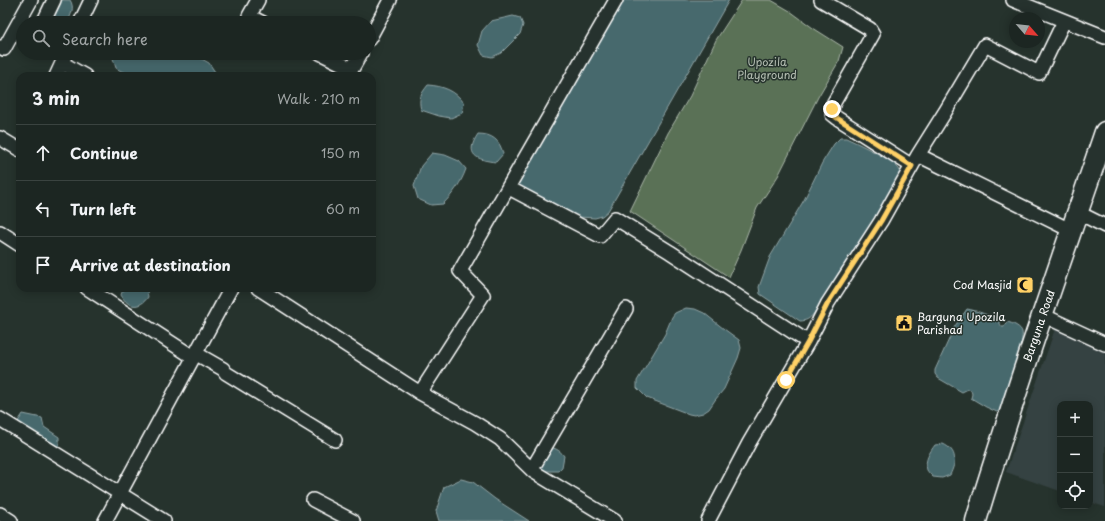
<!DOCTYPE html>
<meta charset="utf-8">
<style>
body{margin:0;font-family:"Playpen Sans",sans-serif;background:#29322f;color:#f1f3f6}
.controls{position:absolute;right:12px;bottom:12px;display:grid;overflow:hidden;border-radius:8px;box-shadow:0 2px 10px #0003}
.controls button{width:36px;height:36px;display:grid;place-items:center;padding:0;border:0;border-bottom:1px solid #3a4340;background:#1c2622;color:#f1f3f6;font:20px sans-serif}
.compass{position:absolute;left:1009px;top:12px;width:36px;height:36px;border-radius:50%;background:#1c2622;box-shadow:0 2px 10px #0003;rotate:118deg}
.stop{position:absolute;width:12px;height:12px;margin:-9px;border:3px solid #ffd166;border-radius:50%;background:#fff}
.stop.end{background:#ffd166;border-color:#fff;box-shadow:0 1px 4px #0008}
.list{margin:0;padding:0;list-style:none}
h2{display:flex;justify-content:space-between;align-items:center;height:52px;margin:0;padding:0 16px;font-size:17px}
h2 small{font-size:13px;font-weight:400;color:#a0a5a5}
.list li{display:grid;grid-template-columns:26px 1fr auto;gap:12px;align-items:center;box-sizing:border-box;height:56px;padding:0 16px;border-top:1px solid #3a4340}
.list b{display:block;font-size:15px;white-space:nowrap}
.list em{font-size:13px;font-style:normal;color:#a0a5a5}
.icon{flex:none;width:22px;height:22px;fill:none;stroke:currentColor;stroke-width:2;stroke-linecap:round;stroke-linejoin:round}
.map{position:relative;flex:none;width:1105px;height:521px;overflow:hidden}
.search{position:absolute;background:#1c2622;box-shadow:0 2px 10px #0003;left:16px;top:16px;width:360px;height:44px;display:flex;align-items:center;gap:10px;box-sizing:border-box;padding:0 14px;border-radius:22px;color:#a0a5a5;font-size:15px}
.panel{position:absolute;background:#1c2622;box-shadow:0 2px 10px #0003;left:16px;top:72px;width:360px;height:220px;border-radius:12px}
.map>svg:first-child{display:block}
</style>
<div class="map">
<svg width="1105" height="521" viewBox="0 0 1105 521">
<rect width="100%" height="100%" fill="#26332d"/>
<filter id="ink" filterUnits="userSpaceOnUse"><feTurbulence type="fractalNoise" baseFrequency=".025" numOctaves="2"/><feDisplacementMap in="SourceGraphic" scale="8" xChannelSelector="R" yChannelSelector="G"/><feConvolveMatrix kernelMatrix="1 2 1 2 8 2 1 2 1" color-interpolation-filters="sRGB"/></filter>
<g filter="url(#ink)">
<path fill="#364242" d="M1056,326L1105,349V507L1090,502V404H1060V491L1006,472Z"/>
<path fill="#5a7156" stroke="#acb8aa" d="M742,0H771L790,11L813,28L843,47L839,61L818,97L778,176L757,208L741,250L729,277L630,211L668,133L690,96L716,40Z"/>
<path fill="#47696d" stroke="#91a5a7" d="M59,0H70C75,8 71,15 67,23H47Z
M619,0H729L608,211L602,216L595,218L579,217L554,209L515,184Z
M513,16L520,18L523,25L520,34L501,53L492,57L483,55L478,45L482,31L491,21Z
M114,53H191L209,63L215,72V76H133L121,71L116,68L112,55Z
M428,85C442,86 455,90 464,103L462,113L451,118L439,116L421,110C418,98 421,94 428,85Z
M478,134C492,134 500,140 503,154L496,162C477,160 464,155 478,134Z
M840,138H846L859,144L892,161L899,169L901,173L884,206L841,269L815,312C811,317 808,321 800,321L760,294L759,287L770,257L804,200L822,163L834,144Z
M432,153L445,155L459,161L466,169C461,183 453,194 443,204L431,205L418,199L414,186L421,166Z
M127,288H144L147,291L148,297C140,309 128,308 121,295L122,292Z
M686,308L695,309L704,313L724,329L739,340L741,348L738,358L724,389L715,400L709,409L703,413L694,415L689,414L647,398L637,388V381L665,334L672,317L675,313Z
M967,309C974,310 994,316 999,322C1000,323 1001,326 1002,327H1004L1007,322C1012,323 1021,327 1022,332C1024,341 1013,372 1010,380C1006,390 1004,400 1001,410L997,412L986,407L971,398L972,394L971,390L968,389L962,392L938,378L935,374V370L955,326Z
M23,414L42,418L44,427L59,437V446L55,451L15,426Z
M943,444C958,451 956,462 950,475L942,478L933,477C931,475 928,472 927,470C924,460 930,452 935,445Z
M546,446C554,448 559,449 564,456L562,467L558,471H542L538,469Z
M461,479L473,482L495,499L529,521H439L436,511L444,487Z"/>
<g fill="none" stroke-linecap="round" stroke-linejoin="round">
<g stroke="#fff" stroke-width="16">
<path id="minor" d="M258,0L249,16L263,23
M821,0L870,29L873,34L833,104L832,114L837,118L912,166
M1013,0L1105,37
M43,23L54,0
M80,23L91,0
M369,39L390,0
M0,47L4,49L31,0
M320,53L352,69
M62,63L85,76
M56,76L62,63L66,53
M348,76L361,53
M0,138L20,150
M918,155L945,112L985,45L1039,73L1064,21
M509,188L600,236L615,218L670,252L808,342
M1087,217L1105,226
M0,232L20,245
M87,288L193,357
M258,288L420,393L475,423L500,439L534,472L615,521
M1051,319L1105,344
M195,353L223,369L226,373L335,440
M420,393L483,295L460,271L616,0
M0,419L164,521
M532,469L626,309
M313,500L353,521
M0,514L11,521
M105,521L231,288
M708,521L749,443L808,342L828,303L881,221L918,155L1072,231"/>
</g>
<g stroke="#fff" stroke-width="23">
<path id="primary" d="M976,521C986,486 998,451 1009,416C1039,321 1073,227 1105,132"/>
</g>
<use href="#minor" stroke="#26332d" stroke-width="13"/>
<use href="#primary" stroke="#26332d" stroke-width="20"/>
</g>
</g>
<g fill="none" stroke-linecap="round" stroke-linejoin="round" filter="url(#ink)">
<path stroke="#ffd166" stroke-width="5" d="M786,380L808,342L828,303L881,221L912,166L837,118L832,114V109"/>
</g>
<defs>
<g id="mosque-square" transform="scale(0.9)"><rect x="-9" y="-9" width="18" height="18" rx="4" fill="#ffd166" stroke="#26332d"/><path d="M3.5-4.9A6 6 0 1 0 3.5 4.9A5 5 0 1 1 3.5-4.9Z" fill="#111"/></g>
<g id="civic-square" transform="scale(0.9)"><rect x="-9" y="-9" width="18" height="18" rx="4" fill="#ffd166" stroke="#26332d"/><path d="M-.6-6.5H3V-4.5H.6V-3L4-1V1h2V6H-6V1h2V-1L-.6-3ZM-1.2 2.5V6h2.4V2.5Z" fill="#111"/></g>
</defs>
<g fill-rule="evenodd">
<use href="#mosque-square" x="1025" y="285"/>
<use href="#civic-square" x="904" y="323"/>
</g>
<g text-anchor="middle" stroke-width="3" stroke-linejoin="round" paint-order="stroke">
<g font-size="11" fill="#b5bfb3" stroke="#26332d">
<text x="767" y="66">Upozila<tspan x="767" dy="13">Playground</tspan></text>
</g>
<g font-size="11" fill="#fff" stroke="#26332d" text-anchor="end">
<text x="1012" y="289">Cod Masjid</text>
<text x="917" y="321" text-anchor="start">Barguna Upozila<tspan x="917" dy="13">Parishad</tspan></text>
</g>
<g font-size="11" fill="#fff" stroke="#26332d">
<text transform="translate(1039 326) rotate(-71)" y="4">Barguna Road</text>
</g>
</g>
</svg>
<div class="controls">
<button>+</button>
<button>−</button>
<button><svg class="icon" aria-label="locate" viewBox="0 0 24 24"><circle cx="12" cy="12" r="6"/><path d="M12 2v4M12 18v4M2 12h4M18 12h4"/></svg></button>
</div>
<svg class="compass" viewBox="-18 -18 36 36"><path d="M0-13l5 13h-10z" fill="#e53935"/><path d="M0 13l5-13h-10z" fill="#a0a5a5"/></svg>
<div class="stop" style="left:786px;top:380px"></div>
<div class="stop end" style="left:832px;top:109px"></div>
<div class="search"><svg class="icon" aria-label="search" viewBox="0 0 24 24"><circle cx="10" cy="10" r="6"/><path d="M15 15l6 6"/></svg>Search here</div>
<section class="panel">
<h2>3 min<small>Walk · 210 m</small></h2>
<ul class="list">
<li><svg class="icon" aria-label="ahead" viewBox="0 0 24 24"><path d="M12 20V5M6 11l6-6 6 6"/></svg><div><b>Continue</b></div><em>150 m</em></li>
<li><svg class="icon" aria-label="left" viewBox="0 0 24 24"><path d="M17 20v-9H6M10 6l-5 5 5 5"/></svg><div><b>Turn left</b></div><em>60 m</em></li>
<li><svg class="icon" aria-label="arrive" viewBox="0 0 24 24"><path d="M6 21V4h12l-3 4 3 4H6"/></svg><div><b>Arrive at destination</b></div></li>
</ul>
</section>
</div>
